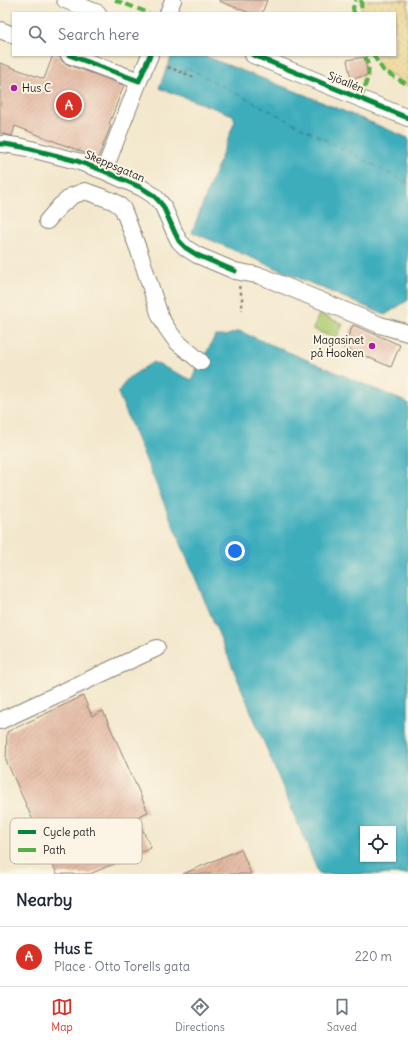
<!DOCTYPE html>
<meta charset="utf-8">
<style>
body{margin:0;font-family:Delius,sans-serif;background:#f2f2f3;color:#1f2937}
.controls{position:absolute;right:12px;bottom:12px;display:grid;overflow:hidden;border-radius:0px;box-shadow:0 1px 3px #0004}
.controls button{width:36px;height:36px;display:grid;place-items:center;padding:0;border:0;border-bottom:1px solid #e0e1e3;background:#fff;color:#1f2937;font:20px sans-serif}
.you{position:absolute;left:235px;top:551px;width:14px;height:14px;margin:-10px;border:3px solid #fff;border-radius:50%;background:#1a73e8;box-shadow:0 0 0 6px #1a73e833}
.badge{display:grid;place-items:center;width:26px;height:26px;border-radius:50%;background:#d93025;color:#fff;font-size:13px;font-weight:700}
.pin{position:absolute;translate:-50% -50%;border:2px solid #fff;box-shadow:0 1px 4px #0006}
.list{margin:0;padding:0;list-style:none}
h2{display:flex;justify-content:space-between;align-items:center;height:52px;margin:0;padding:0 16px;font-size:17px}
h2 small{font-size:13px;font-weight:400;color:#747a83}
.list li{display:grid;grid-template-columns:26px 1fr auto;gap:12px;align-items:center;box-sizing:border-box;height:60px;padding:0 16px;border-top:1px solid #e0e1e3}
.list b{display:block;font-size:15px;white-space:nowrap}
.list p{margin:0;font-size:13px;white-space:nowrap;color:#747a83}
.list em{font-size:13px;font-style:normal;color:#747a83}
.icon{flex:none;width:22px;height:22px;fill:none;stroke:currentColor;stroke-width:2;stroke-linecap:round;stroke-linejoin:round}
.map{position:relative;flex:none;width:408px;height:874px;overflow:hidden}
.search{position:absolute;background:#fff;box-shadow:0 1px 3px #0004;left:12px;right:12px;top:12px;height:44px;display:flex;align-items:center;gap:10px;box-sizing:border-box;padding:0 14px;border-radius:0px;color:#747a83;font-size:15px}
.sheet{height:112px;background:#fff}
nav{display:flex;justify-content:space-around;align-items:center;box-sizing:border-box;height:56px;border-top:1px solid #e0e1e3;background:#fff;font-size:11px;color:#747a83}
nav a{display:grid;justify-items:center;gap:2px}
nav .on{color:#d93025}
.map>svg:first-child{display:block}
</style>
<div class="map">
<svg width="408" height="874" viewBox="0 0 408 874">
<defs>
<pattern id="sand-dots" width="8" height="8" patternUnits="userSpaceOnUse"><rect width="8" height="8" fill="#eeda9e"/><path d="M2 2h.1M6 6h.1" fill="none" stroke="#ccba88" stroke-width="1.8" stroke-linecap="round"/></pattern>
<pattern id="building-hatch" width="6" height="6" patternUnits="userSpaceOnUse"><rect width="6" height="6" fill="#e2b59f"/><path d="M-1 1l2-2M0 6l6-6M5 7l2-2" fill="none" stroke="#c19b88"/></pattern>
</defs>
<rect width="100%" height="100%" fill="#fcf5e5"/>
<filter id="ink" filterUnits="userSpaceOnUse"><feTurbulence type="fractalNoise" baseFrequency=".025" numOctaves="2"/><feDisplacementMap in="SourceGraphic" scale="8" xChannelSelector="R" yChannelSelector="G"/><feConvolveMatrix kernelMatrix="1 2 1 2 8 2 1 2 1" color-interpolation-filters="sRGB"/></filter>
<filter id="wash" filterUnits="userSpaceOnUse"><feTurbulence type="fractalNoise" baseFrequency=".012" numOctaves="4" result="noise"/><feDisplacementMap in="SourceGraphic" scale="16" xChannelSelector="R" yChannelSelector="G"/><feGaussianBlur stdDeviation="0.9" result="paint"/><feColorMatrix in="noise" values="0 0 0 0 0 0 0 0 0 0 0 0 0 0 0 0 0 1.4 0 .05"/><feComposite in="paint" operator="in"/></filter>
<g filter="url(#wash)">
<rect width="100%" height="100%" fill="#f3e8cd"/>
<path fill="url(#sand-dots)" stroke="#857b5d" d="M361,0H408V86L383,70L373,55H395V13H362Z"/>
<path fill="#b0ce75" stroke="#667548" d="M319,314L343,324L336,339L313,329Z"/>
<path fill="#3eadbc" stroke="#2d646c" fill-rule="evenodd" d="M172,55H202L305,95L408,138V300L385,315L192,232L235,121L233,115L159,88Z
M239,331L408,403V874H319L118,393L127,379L153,362L192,380L197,366L205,356L215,336H225ZM363,829H393V859H363Z"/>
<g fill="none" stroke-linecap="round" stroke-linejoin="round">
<path stroke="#2b5d64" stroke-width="1" stroke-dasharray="5 4" stroke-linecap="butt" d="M183,73L186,67L408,183"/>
</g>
<g id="blocks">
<path fill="url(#building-hatch)" d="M219,0H267L262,13H250L219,1Z
M53,55L60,57L62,61L66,64L124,85L109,124L111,125L98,158L15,126L12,136L0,133V63L44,79Z
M364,57L368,75L351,79L347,60Z
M353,325L400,345L391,367L343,347Z
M83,696L92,716L103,711L148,812L137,817L151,848L90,874H57L6,760L7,732Z
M241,849L251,874H183Z"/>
</g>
</g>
<g filter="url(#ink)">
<use href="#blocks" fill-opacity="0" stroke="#888274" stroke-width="1"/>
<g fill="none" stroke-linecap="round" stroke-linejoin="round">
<g stroke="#888274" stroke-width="18">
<path id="minor" d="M65,0L98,13
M168,13L173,0
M0,30L13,35
M69,55L139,81L150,55
M253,55L408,118
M0,144H4L23,147L77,161L104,171L142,188L153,195L158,200L163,206L175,233L179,241L186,248L197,255L235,271L261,276L380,325L408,333
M104,171L139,81
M47,221L60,206L72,196L85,191L113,201L119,205L123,209L139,251L160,316L166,327L176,341L201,362
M0,721L157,648"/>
</g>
<path stroke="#888274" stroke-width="2.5" stroke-dasharray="3 3" stroke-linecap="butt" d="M168,67L196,78
M239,286L242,297V310"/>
<use href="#minor" stroke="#fff" stroke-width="16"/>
<path stroke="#55b145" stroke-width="4" stroke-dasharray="8 4" stroke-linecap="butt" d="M115,0L149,13
M361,0L362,13
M354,13L353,8L356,0
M373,55L383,70L408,85
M361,99L367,80L369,68L365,55"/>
<g stroke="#fcf5e5" stroke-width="8">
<path id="cycleway" d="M69,55L139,81L150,55
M253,55L408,118
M0,144H4L23,147L77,161L104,171L142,188L153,195L158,200L163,206L175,233L179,241L186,248L197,255L235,271"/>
</g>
<use href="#cycleway" stroke="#00873e" stroke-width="5"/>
</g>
</g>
<g fill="#b5179e" stroke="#fcf5e5" stroke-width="1.5">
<circle cx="14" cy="88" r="4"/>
<circle cx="372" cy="346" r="4"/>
</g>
<g text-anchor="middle" stroke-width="4" stroke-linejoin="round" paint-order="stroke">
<g font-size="11" fill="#1c1c1c" stroke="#fcf5e5">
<text transform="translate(346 82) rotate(22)" y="4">Sjöallén</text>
<text transform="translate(115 166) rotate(23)" y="4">Skeppsgatan</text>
</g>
<g font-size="11" fill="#1c1c1c" stroke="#fcf5e5" text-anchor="start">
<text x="22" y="92">Hus C</text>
<text x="364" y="344" text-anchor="end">Magasinet<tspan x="364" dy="13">på Hooken</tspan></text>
</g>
</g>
<rect x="10" y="818" width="132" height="46" rx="6" fill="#fcf5e5" stroke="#b9b4a9" stroke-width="1"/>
<rect x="18" y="830" width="18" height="4" fill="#00873e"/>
<rect x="18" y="848" width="18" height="4" fill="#55b145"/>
<g font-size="11" fill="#1c1c1c">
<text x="43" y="836">Cycle path</text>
<text x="43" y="854">Path</text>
</g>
</svg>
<div class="controls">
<button><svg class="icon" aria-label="locate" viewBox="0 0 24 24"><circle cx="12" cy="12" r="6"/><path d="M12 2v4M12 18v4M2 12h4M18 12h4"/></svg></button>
</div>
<div class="you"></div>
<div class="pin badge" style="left:69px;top:105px">A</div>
<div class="search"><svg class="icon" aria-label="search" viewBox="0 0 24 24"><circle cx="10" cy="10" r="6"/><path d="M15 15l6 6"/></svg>Search here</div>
</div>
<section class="sheet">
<h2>Nearby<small></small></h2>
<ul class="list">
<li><span class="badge">A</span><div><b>Hus E</b><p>Place · Otto Torells gata</p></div><em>220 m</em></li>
</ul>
</section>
<nav>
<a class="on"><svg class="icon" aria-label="map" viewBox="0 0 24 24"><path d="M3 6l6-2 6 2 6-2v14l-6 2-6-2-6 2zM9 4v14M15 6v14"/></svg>Map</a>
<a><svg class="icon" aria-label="directions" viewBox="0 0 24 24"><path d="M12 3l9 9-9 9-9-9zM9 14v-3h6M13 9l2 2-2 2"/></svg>Directions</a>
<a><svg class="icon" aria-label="saved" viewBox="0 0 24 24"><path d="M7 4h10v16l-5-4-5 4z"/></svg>Saved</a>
</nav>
